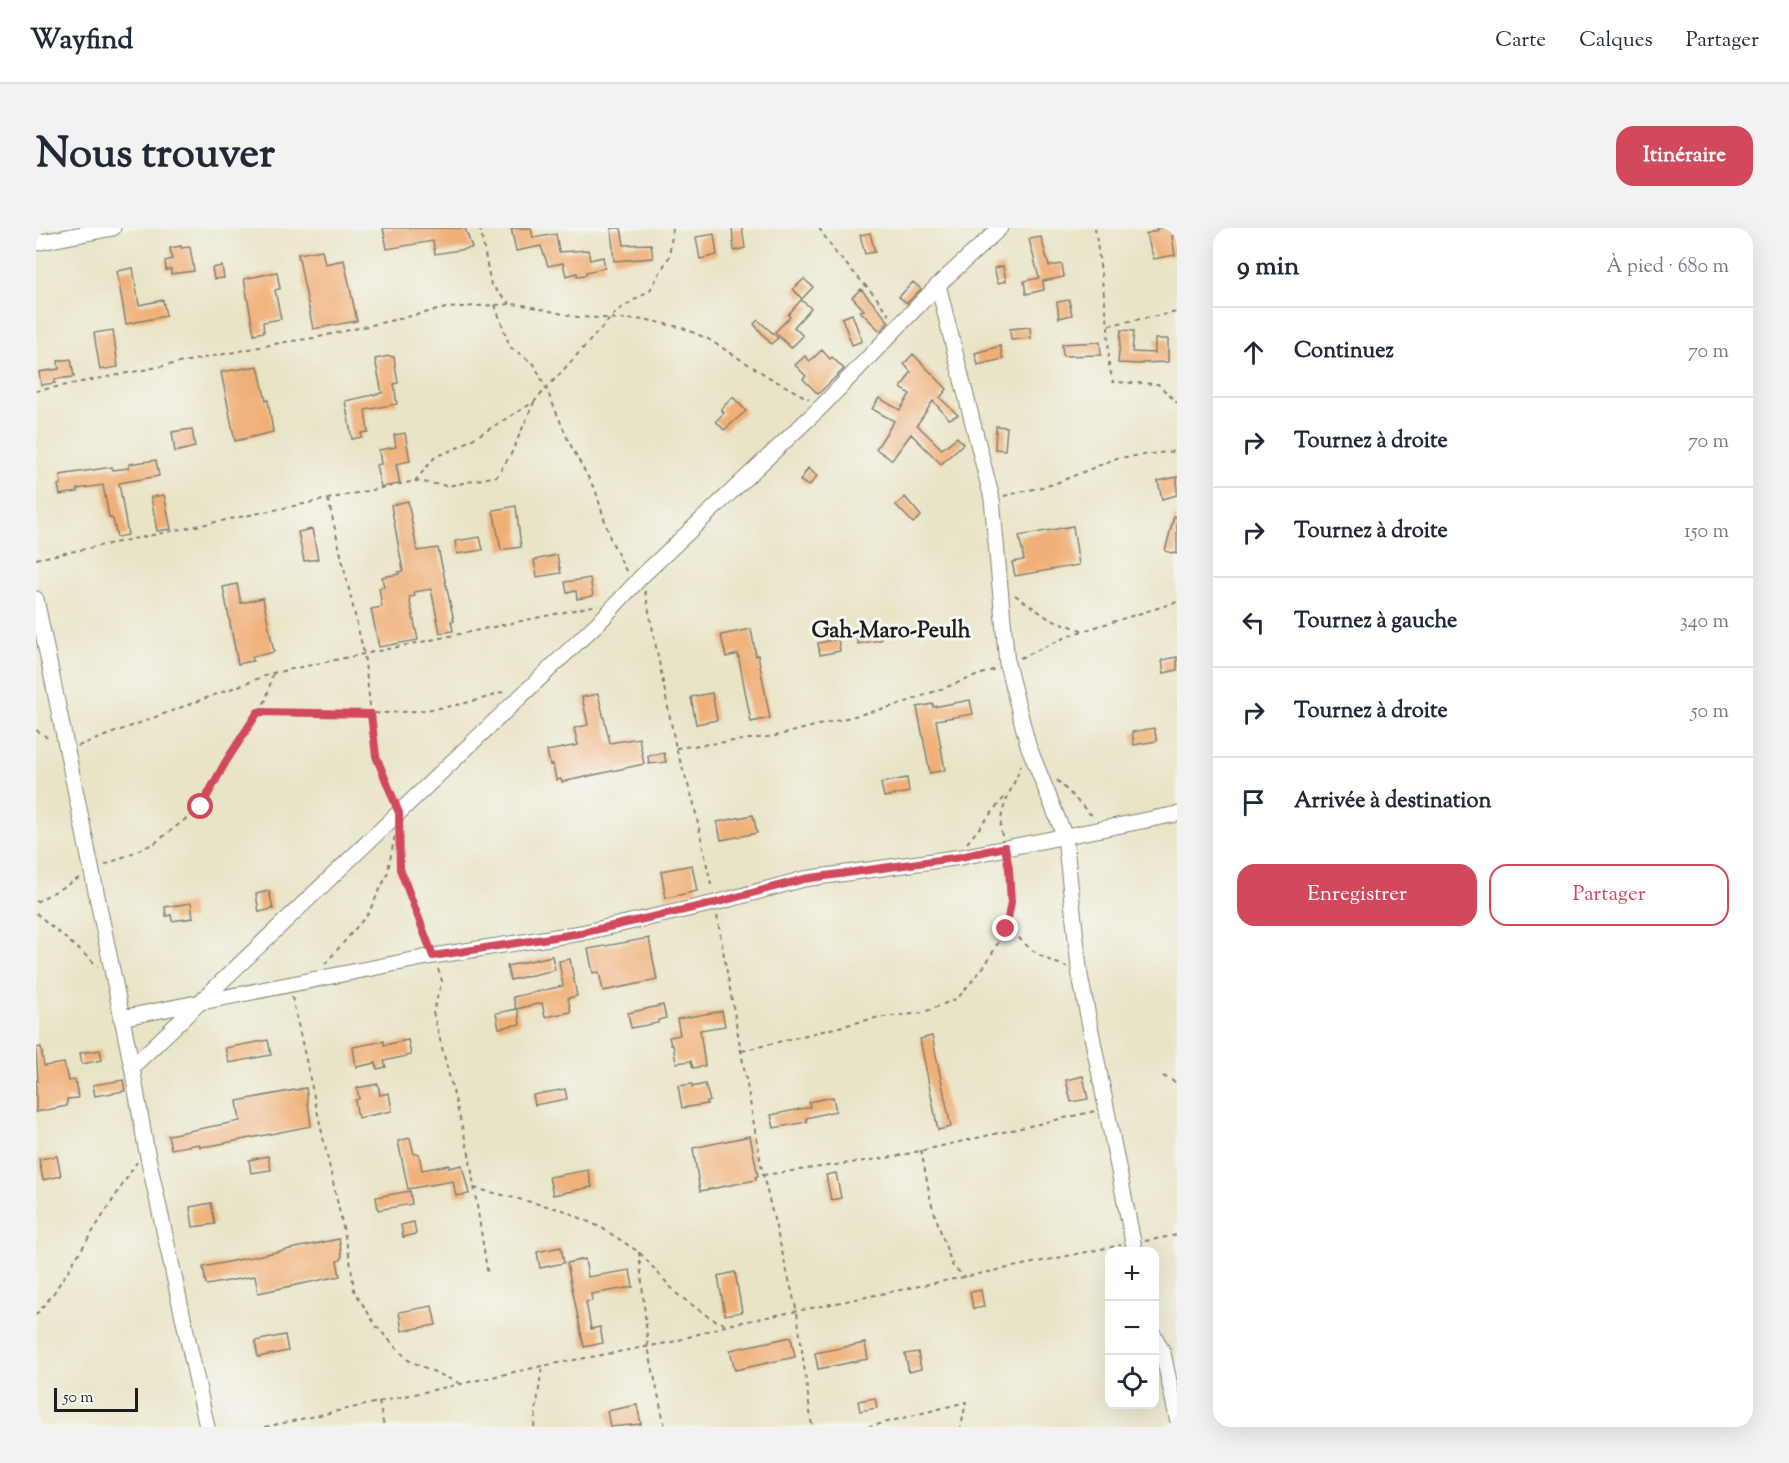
<!DOCTYPE html>
<html lang="fr">
<meta charset="utf-8">
<style>
body{margin:0;font-family:"Sorts Mill Goudy",serif;background:#f2f2f3;color:#1f2937}
.controls{position:absolute;right:18px;bottom:18px;display:grid;overflow:hidden;border-radius:12px;box-shadow:0 6px 24px #0002}
.controls button{width:54px;height:54px;display:grid;place-items:center;padding:0;border:0;border-bottom:2px solid #e0e1e3;background:#fff;color:#1f2937;font:30px sans-serif}
.scale{position:absolute;left:18px;bottom:15px;width:84px;box-sizing:border-box;padding-left:6px;border:3px solid #1c1c1c;border-top:0;font-size:16px;line-height:21px;white-space:nowrap;color:#1c1c1c;-webkit-text-stroke:4px #f6f6f2;paint-order:stroke}
.stop{position:absolute;width:18px;height:18px;margin:-14px;border:4px solid #d1495b;border-radius:50%;background:#fff}
.stop.end{background:#d1495b;border-color:#fff;box-shadow:0 2px 6px #0008}
.list{margin:0;padding:0;list-style:none}
h2{display:flex;justify-content:space-between;align-items:center;height:78px;margin:0;padding:0 24px;font-size:26px}
h2 small{font-size:20px;font-weight:400;color:#747a83}
.list li{display:grid;grid-template-columns:39px 1fr auto;gap:18px;align-items:center;box-sizing:border-box;height:90px;padding:0 24px;border-top:2px solid #e0e1e3}
.list b{display:block;font-size:22px;white-space:nowrap}
.list em{font-size:20px;font-style:normal;color:#747a83}
.actions{display:flex;gap:12px;padding:18px 24px}
.actions a{flex:1;padding:14px 0;border:2px solid #d1495b;border-radius:18px;text-align:center;font-size:21px;color:#d1495b}
.actions .main{background:#d1495b;color:#fff}
.icon{flex:none;width:33px;height:33px;fill:none;stroke:currentColor;stroke-width:2;stroke-linecap:round;stroke-linejoin:round}
.map{position:relative;flex:none;width:1141px;height:1199px;overflow:hidden;border-radius:18px}
header{display:flex;align-items:center;gap:36px;box-sizing:border-box;height:84px;padding:0 30px;background:#fff;border-bottom:2px solid #e0e1e3}
header strong{font-size:28px}
nav{display:flex;gap:33px;margin-inline-start:auto;font-size:21px}
.intro{display:flex;align-items:center;justify-content:space-between;box-sizing:border-box;height:144px;padding:0 36px}
h1{margin:0;font-size:42px}
.button{padding:15px 27px;border-radius:18px;background:#d1495b;color:#fff;font-size:21px;font-weight:700}
main{display:flex;gap:36px;padding:0 36px}
aside{flex:1;background:#fff;border-radius:18px;box-shadow:0 6px 24px #0002}
.map>svg:first-child{display:block}
</style>
<header>
<strong>Wayfind</strong>
<nav><a>Carte</a><a>Calques</a><a>Partager</a></nav>
</header>
<div class="intro"><h1>Nous trouver</h1><a class="button">Itinéraire</a></div>
<main>
<div class="map">
<svg width="1141" height="1199" viewBox="0 0 1141 1199">
<rect width="100%" height="100%" fill="#f6f6f2"/>
<filter id="ink" filterUnits="userSpaceOnUse"><feTurbulence type="fractalNoise" baseFrequency=".0167" numOctaves="2"/><feDisplacementMap in="SourceGraphic" scale="12" xChannelSelector="R" yChannelSelector="G"/><feConvolveMatrix kernelMatrix="1 2 1 2 8 2 1 2 1" color-interpolation-filters="sRGB"/></filter>
<filter id="wash" filterUnits="userSpaceOnUse"><feTurbulence type="fractalNoise" baseFrequency=".008" numOctaves="4" result="noise"/><feDisplacementMap in="SourceGraphic" scale="24" xChannelSelector="R" yChannelSelector="G"/><feGaussianBlur stdDeviation="1.35" result="paint"/><feColorMatrix in="noise" values="0 0 0 0 0 0 0 0 0 0 0 0 0 0 0 0 0 1.4 0 .05"/><feComposite in="paint" operator="in"/></filter>
<g filter="url(#wash)">
<rect width="100%" height="100%" fill="#e9e4c6"/>
<g id="blocks">
<path fill="#f0af76" d="M347,0H429L436,20L399,26L397,13L351,21Z
M475,0H495L497,10L520,6L523,24L552,22L554,32L567,29L569,40L550,44V47L541,48V45L530,48L527,35L512,38L505,18L480,23Z
M575,0H585L588,17L615,16L617,30L578,33Z
M696,0H706L709,20L698,23Z
M1120,0H1141V7L1136,8L1139,27L1118,31L1110,6L1121,2Z
M834,5L839,24L829,26L824,7Z
M678,6L681,27L664,31L660,9Z
M1005,9L1013,38L1026,36L1028,49L1007,53L1008,62L990,66L988,53L1003,50L993,11Z
M145,18V20L154,19L158,43L135,46V41L130,42L129,33L136,31L134,20Z
M286,22L289,36L308,32L321,93L277,101L262,26Z
M186,38L188,50L178,51L176,40Z
M967,38L970,53L962,55L958,40Z
M97,40L103,77L127,72L130,88L90,96L81,43Z
M241,44L244,61L239,62L245,91L227,94L228,104L218,106L208,51Z
M768,51L777,59L766,71L757,61Z
M877,54L885,61L871,75L863,69Z
M825,61L853,94L844,103L824,83L828,82L816,69Z
M765,72L775,80L758,99L767,108L755,120L739,104L754,89L752,87Z
M1033,72L1036,87L1023,90L1021,74Z
M816,86L826,113L816,117L806,90Z
M722,92L742,110L735,116L718,96Z
M994,99L995,110L975,112L974,101Z
M77,102L82,139L64,142L58,105Z
M1085,102L1098,103L1096,124L1119,125V111H1132V134L1106,135V136L1082,135Z
M1064,114L1065,127L1027,128L1026,116Z
M964,118L967,131L942,137L939,125Z
M786,122L794,131L796,129L808,141L782,166L767,151L770,148L759,137L769,128L774,133Z
M877,126L911,161L904,170L922,187L913,191L897,173L881,197L906,221L921,209L927,216L905,236L875,206L856,232L840,221L858,193L836,181L843,170L864,182L874,166L865,160L875,144L868,136Z
M353,128L358,129L360,143L362,155L358,156L361,176L329,182L332,204L325,205L326,209L316,211L309,173L346,165L339,131Z
M35,131L38,149L19,151V155L5,157L3,144L23,141L22,133Z
M222,138L230,173L232,172L237,204L199,213L185,144Z
M697,169L710,183L688,202L680,193L688,185L685,181Z
M960,198L971,199L969,222L959,221Z
M156,201L159,219L139,224L136,204Z
M369,205L374,233L360,236L364,256L345,259L340,237L345,236L343,222L360,219L358,207Z
M120,232L123,248L83,255L92,307L81,309L77,291L73,289L67,257L41,261L42,264L24,267L22,257L25,256L24,247L76,239L77,242L93,240V236Z
M772,240L781,248L773,258L764,253Z
M1141,249V267L1126,271L1122,253Z
M128,267L135,301L121,303L115,269Z
M869,269L885,288L877,295L860,277Z
M372,273L381,323L402,320L418,393H415L417,403L404,405L395,361L378,364L379,368L373,369L382,412L343,419L335,381L346,379L343,360L348,359L346,349L363,346L362,344L367,343L355,277Z
M480,278L485,319L465,322L457,282Z
M1138,288L1141,289V326L1129,323Z
M1037,298L1043,337L979,348L976,334L988,332L983,308Z
M276,301L282,331L268,333L262,304Z
M444,309L447,322L421,326L419,313Z
M521,327L525,345L501,349L498,332Z
M554,350L557,368L541,371L540,363L531,365L529,354Z
M201,356L205,375L227,370L238,424L216,429L217,433L202,436L187,359Z
M715,401L720,428L722,427L734,490L715,494L702,426L690,429L685,407Z
M843,401L845,412L822,416L820,406Z
M802,411L804,423L784,427L782,415Z
M1141,429V442L1128,445L1126,432Z
M676,465L681,492L660,496L655,469Z
M562,466L574,515L603,510L608,536L526,554L525,551L520,552L517,536L514,537L511,523L542,517L538,500L552,497L546,469Z
M934,472L937,486L900,492L909,542L894,545L881,479L897,476V479Z
M1118,500L1121,513L1098,517L1096,504Z
M628,525L630,534L613,536L612,528Z
M871,550L873,564L848,569L845,555Z
M717,587L721,605L685,612L681,594Z
M656,637L661,663L630,670L625,643Z
M233,663L237,681L223,684L220,666Z
M155,675L157,690L136,693L135,687L130,688L129,679Z
M613,710L621,752L567,763L563,744L557,745L552,721Z
M516,728L519,742L474,752L471,738Z
M534,731L541,768L532,770L535,784L509,789L506,775L480,781L477,769L527,758L523,733Z
M627,777L630,790L622,792V795L595,800L592,785Z
M482,781L484,796L463,800L460,785Z
M686,783L689,798L664,802L669,838L657,840L655,833L640,835L637,817H635L633,809L644,807L641,791Z
M896,808L915,899L902,902L884,811Z
M232,812L235,827L193,835L189,820Z
M372,812L375,827L348,833L350,839L341,841L340,835L320,839L317,819L343,814L348,813V817Z
M5,819L8,838L28,835L32,853L39,852L42,870L31,871V878L0,884V853H2L0,820Z
M64,822L66,832L46,836L44,825Z
M1047,848L1052,871L1035,874L1030,852Z
M87,852L89,863L59,868L57,857Z
M342,856L344,867L353,865L356,883L322,890L319,872L323,871L321,860Z
M656,856V859L669,856L674,873L671,874V876L646,880L642,858Z
M270,860L275,898L179,917L164,919L163,916L135,921L132,907L204,893L201,873Z
M529,861L531,871L499,877L497,867Z
M797,869L800,883L770,890L771,894L738,900L735,887L774,879L773,874Z
M714,908L722,948L719,949L720,952L664,963L657,920Z
M374,910L378,926H383L386,942L413,937V940L426,937L433,966L420,968L417,953L372,961L362,913Z
M21,928L25,948L7,952L3,931Z
M232,928L235,942L215,945L213,932Z
M552,942L556,959L517,967L513,949Z
M800,945L805,970L795,972L790,947Z
M374,963L376,976L342,982L340,969Z
M175,975L179,996L157,999L154,979Z
M378,994L380,1006L367,1009L365,997Z
M303,1011L306,1028L305,1032L301,1033L304,1048L222,1065L219,1048L171,1057L170,1056L167,1039Z
M525,1019L528,1035L504,1040L501,1024Z
M549,1031L552,1049L594,1042L597,1059L555,1066L556,1073L550,1074L555,1101L564,1099L567,1115L548,1119L531,1035Z
M699,1044L706,1084L689,1087L682,1048Z
M945,1062L948,1079L937,1081L934,1064Z
M396,1078L400,1097L366,1103L363,1084Z
M249,1107L252,1123L222,1129L219,1113Z
M755,1109L759,1129L699,1142L694,1122Z
M829,1115L832,1131L782,1141L779,1125Z
M882,1124L885,1141L873,1144L869,1126Z
M839,1170L841,1180L824,1183L822,1173Z
M601,1177L605,1196L574,1199L571,1183Z"/>
</g>
</g>
<g filter="url(#ink)">
<use href="#blocks" fill-opacity="0" stroke="#828071" stroke-width="1.5"/>
<g fill="none" stroke-linecap="round" stroke-linejoin="round">
<g stroke="#828071" stroke-width="17">
<path id="minor" d="M0,15L77,0
M902,57L956,271L971,436L992,517L1029,609L1044,748L1099,1024
M0,371L96,839L110,920L171,1199
M85,790L397,728L545,705L679,675L768,651L925,629L1141,586
M96,839L568,389L606,348L786,178L902,57L964,0
M1118,1107L1127,1125L1141,1190"/>
</g>
<path stroke="#828071" stroke-width="2" stroke-dasharray="4.5 4.5" stroke-linecap="butt" d="M444,0L455,57L474,76
M783,0L799,24L840,69L855,90
M1059,0L1072,97L1073,137L1077,154L1122,156L1141,175
M459,77L474,119L498,136L510,160L533,214L560,264L574,310L591,345
M1073,97L1141,84
M0,163L249,114L278,110L410,80L474,76L487,77L541,89L612,92L647,100L672,111L736,151L773,171
M379,253L399,229L423,219L498,174L581,83L614,62L633,29L637,0
M968,268L1018,256L1081,230L1141,223
M292,271L328,426L340,528L358,572
M0,331L379,253L412,258L461,248L475,226L498,174
M609,363L640,520L657,572L676,661
M979,367L1012,390L1048,403
M984,430L1037,406L1141,374
M222,484C305,485 393,493 472,462
M0,502L15,512
M42,518L237,445L562,377
M640,520L739,508L862,477L959,441
M1021,552L1054,586L1060,588
M363,601L364,641L392,716
M966,608C960,582 978,560 985,537
M931,615L971,566
M69,637L119,615L165,579L189,535L230,472L237,445
M0,674L45,649
M0,685L62,738
M681,688L727,947L761,1084L776,1199
M971,696C990,720 1002,729 1031,739
M289,736L332,686L351,647L359,607
M402,741L406,753L397,784L433,926L452,1048
M256,769L314,1031L318,1062L340,1098L372,1132L425,1156
M706,823L839,790L886,785L922,770L950,736L970,701L975,674L971,634
M1127,848L1141,855
M885,922L895,974L907,1011L917,1039L930,1049
M727,947L857,929L1059,883
M438,960L527,982L566,1000L603,1024L641,1066L674,1090L691,1097
M1109,1013L1141,1007
M603,1024L612,1119L629,1199
M0,1087L17,1066L101,934
M343,1174L348,1199
M229,1199L506,1138L636,1114L692,1097L1085,1017
M498,1199L506,1138
M832,1199L930,1174L925,1199"/>
<use href="#minor" stroke="#fff" stroke-width="15"/>
</g>
</g>
<g fill="none" stroke-linecap="round" stroke-linejoin="round" filter="url(#ink)">
<path stroke="#d1495b" stroke-width="8" d="M165,579L189,535L222,484L335,486L340,528L363,585L364,641L397,728L545,705L679,675L768,651L925,629L969,619L973,641L975,674L970,701"/>
</g>
<g text-anchor="middle" stroke-width="6" stroke-linejoin="round" paint-order="stroke">
<g font-size="22" font-weight="bold" fill="#1c1c1c" stroke="#f6f6f2">
<text x="855" y="409">Gah-Maro-Peulh</text>
</g>
</g>
</svg>
<div class="controls">
<button>+</button>
<button>−</button>
<button><svg class="icon" aria-label="locate" viewBox="0 0 24 24"><circle cx="12" cy="12" r="6"/><path d="M12 2v4M12 18v4M2 12h4M18 12h4"/></svg></button>
</div>
<div class="scale">50 m</div>
<div class="stop" style="left:165px;top:579px"></div>
<div class="stop end" style="left:970px;top:701px"></div>
</div>
<aside>
<h2>9 min<small>À pied · 680 m</small></h2>
<ul class="list">
<li><svg class="icon" aria-label="ahead" viewBox="0 0 24 24"><path d="M12 20V5M6 11l6-6 6 6"/></svg><div><b>Continuez</b></div><em>70 m</em></li>
<li><svg class="icon" aria-label="right" viewBox="0 0 24 24"><path d="M7 20v-9h11M14 6l5 5-5 5"/></svg><div><b>Tournez à droite</b></div><em>70 m</em></li>
<li><svg class="icon" aria-label="right" viewBox="0 0 24 24"><path d="M7 20v-9h11M14 6l5 5-5 5"/></svg><div><b>Tournez à droite</b></div><em>150 m</em></li>
<li><svg class="icon" aria-label="left" viewBox="0 0 24 24"><path d="M17 20v-9H6M10 6l-5 5 5 5"/></svg><div><b>Tournez à gauche</b></div><em>340 m</em></li>
<li><svg class="icon" aria-label="right" viewBox="0 0 24 24"><path d="M7 20v-9h11M14 6l5 5-5 5"/></svg><div><b>Tournez à droite</b></div><em>50 m</em></li>
<li><svg class="icon" aria-label="arrive" viewBox="0 0 24 24"><path d="M6 21V4h12l-3 4 3 4H6"/></svg><div><b>Arrivée à destination</b></div></li>
</ul>
<div class="actions"><a class="main">Enregistrer</a><a>Partager</a></div>
</aside>
</main>
